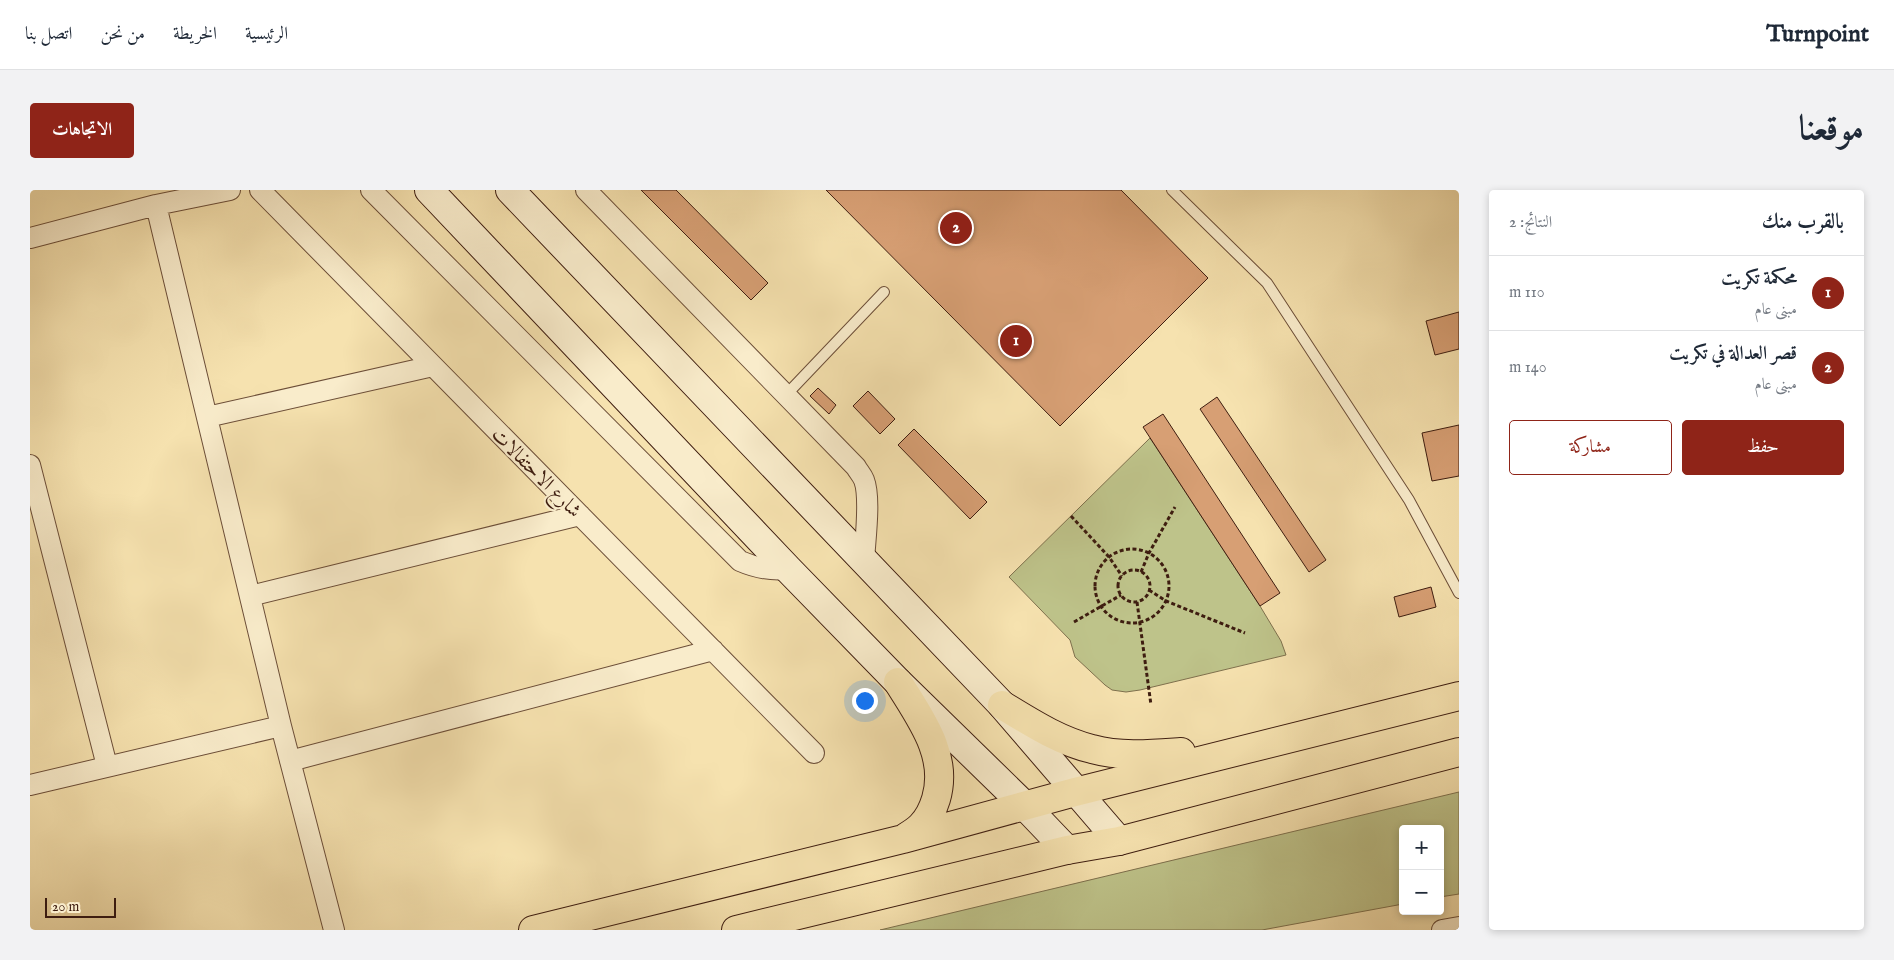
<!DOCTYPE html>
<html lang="ar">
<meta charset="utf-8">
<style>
body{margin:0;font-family:"IM FELL English",Amiri,serif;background:#f2f2f3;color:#1f2937;direction:rtl}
.controls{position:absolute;right:15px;bottom:15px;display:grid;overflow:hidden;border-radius:5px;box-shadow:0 2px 8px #0003}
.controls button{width:45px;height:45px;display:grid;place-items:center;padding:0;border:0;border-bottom:1px solid #e0e1e3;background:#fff;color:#1f2937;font:25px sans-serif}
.scale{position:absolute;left:15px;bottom:12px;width:71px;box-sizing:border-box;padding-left:5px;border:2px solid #3e1d10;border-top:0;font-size:14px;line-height:18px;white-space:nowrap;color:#3e1d10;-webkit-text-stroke:4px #f9eccb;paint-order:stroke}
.you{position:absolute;left:834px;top:510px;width:18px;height:18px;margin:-12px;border:4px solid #fff;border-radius:50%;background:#1a73e8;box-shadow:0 0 0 8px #1a73e833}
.badge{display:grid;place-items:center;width:32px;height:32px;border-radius:50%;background:#8f2418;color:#fff;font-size:16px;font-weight:700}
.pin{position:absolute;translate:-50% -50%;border:2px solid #fff;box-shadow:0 1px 5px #0006}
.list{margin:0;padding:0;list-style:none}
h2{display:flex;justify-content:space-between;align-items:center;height:65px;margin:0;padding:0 20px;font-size:21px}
h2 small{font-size:16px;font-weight:400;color:#747a83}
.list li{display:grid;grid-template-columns:32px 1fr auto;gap:15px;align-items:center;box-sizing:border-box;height:75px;padding:0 20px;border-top:1px solid #e0e1e3}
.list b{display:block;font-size:19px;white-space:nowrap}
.list p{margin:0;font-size:16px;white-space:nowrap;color:#747a83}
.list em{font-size:16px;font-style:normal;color:#747a83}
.actions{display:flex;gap:10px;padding:15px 20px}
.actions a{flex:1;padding:11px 0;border:1px solid #8f2418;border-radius:5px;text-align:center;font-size:18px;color:#8f2418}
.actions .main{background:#8f2418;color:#fff}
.map{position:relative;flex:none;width:1429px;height:740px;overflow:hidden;direction:ltr;border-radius:5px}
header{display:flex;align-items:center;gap:30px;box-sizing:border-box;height:70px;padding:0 25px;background:#fff;border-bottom:1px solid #e0e1e3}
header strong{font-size:24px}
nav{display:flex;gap:28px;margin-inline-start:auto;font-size:18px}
.intro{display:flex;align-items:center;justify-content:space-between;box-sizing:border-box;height:120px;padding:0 30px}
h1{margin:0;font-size:35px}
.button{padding:12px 22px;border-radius:5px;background:#8f2418;color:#fff;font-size:18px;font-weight:700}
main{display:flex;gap:30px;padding:0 30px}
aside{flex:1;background:#fff;border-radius:5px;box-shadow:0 2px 8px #0003}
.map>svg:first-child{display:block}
</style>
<header>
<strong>Turnpoint</strong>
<nav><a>الرئيسية</a><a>الخريطة</a><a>من نحن</a><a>اتصل بنا</a></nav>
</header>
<div class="intro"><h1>موقعنا</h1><a class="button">الاتجاهات</a></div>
<main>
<aside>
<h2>بالقرب منك<small>النتائج: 2</small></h2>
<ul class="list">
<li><span class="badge">1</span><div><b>محكمة تكريت</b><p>مبنى عام</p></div><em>110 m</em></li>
<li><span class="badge">2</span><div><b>قصر العدالة في تكريت</b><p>مبنى عام</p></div><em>140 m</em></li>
</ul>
<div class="actions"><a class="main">حفظ</a><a>مشاركة</a></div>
</aside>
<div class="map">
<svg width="1429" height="740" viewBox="0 0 1429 740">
<rect width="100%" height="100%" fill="#f6e2af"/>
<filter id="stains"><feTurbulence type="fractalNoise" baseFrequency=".004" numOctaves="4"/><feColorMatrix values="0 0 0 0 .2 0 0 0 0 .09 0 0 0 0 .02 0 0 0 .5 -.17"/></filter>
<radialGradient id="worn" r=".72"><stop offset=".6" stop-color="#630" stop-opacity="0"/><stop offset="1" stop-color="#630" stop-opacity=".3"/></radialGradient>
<path fill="#bec38a" stroke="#7e704d" d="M1120,248L1230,416L1251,451L1256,465L1110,500L1096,502L1082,500L1075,495L1045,467L1040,450L979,387Z
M1429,602V704L1410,707V639H1373V714L1232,740H850Z"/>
<path fill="#d79f74" stroke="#3e1d10" d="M611,0H646L738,93L721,110Z
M796,0H1091L1178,88L1030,236Z
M1429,122V159L1405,165L1396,131Z
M788,198L806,215L799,224L780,206Z
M838,201L865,229L850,244L823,216Z
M1187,207L1296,370L1279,382L1170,219Z
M1133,224L1250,403L1230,416L1113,237Z
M1429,235V286L1402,291L1392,243Z
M884,239L957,312L940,329L868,255Z
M1401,397L1406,417L1369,427L1364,407Z"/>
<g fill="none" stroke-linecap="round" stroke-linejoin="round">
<g stroke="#6c4e38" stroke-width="12">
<path id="lane" d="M1142,0L1237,93L1379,310L1429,403
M756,205L854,102"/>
</g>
<g stroke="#6c4e38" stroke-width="22">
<path id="street" d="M230,0L784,563
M341,0L710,371C726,378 740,381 758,379
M556,0L826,277C828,281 832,285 834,290C841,308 835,351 834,371
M126,15L251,536L304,740
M0,48L126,15L200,0
M177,227L403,176
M0,275L77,576
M220,406L550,325
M260,571L683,460
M0,595L251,536
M1412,740L1429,737"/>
</g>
<g stroke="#3e1d10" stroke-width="30">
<path id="secondary" d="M399,0L758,379L868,492L994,615L1037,660
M480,0L972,515L1089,651"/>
</g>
<g stroke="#3e1d10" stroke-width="30">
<path id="primary" d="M868,492C890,528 919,565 906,609C903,619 899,628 891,636C887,640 881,644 876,647
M972,515C1000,532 1029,551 1062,559C1091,567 1122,564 1151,562
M503,740L873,649L1045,602L1429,506
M706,740L1037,660L1089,651L1429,562"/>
</g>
<path stroke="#3e1d10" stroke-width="3" stroke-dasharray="4 2.5" stroke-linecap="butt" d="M1041,326L1079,367L1092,386
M1065 396a37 37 0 1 1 74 0a37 37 0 1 1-74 0Z
M1088 396a16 16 0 1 1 32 0a16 16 0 1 1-32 0Z
M1111,382L1119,363L1145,317
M1119,400L1136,411L1215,443
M1107,412L1121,515
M1044,432L1091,405"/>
<use href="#lane" stroke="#f9eccb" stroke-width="10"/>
<use href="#street" stroke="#f9eccb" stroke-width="20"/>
<use href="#secondary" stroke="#f9eccb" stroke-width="28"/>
<use href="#primary" stroke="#f6e2af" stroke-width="28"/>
</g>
<g text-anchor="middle" stroke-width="4" stroke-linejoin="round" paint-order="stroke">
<g font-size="20" fill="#3e1d10" stroke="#f9eccb">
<text transform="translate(507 282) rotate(45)" y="7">شارع الاحتفالات</text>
</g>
</g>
<rect width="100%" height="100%" filter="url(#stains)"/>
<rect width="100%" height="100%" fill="url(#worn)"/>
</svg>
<div class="controls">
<button>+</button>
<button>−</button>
</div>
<div class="scale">20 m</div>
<div class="you"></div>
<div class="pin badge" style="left:986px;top:151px">1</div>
<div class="pin badge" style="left:926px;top:38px">2</div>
</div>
</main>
